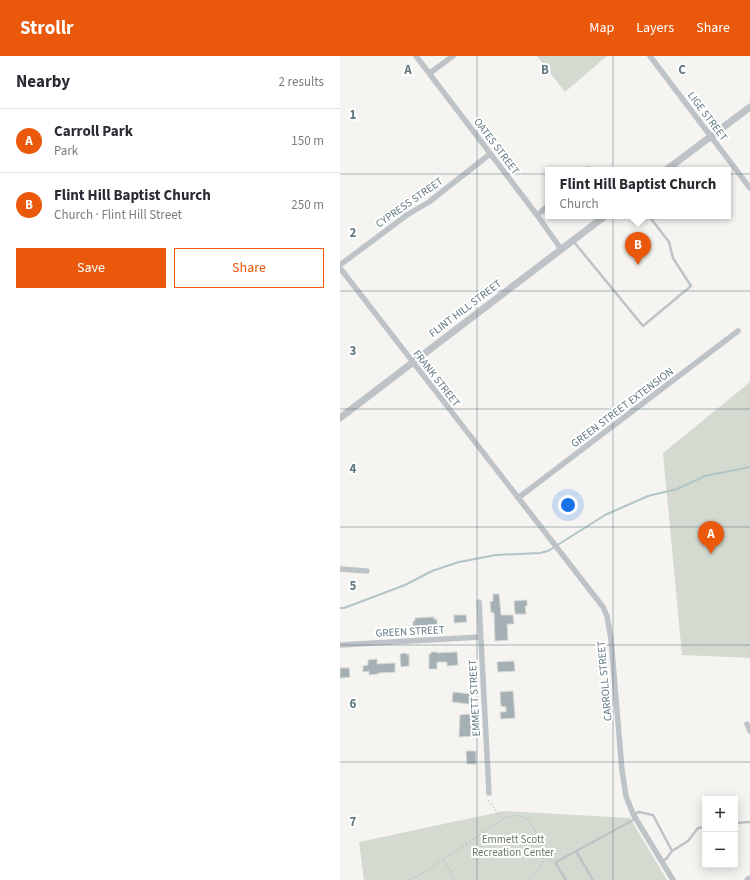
<!DOCTYPE html>
<meta charset="utf-8">
<style>
body{margin:0;font-family:"Source Sans 3",sans-serif;background:#f7f7f7;color:#2b2b33}
.controls{position:absolute;right:12px;bottom:12px;display:grid;overflow:hidden;border-radius:0px;box-shadow:0 2px 10px #0003}
.controls button{width:36px;height:36px;display:grid;place-items:center;padding:0;border:0;border-bottom:1px solid #e1e1e2;background:#fff;color:#2b2b33;font:20px sans-serif}
.you{position:absolute;left:228px;top:449px;width:14px;height:14px;margin:-10px;border:3px solid #fff;border-radius:50%;background:#1a73e8;box-shadow:0 0 0 6px #1a73e833}
.badge{display:grid;place-items:center;width:26px;height:26px;border-radius:50%;background:#ea580c;color:#fff;font-size:13px;font-weight:700}
.pin{position:absolute;translate:-50% -33px;filter:drop-shadow(0 1px 2px #0008)}
.pin::after{content:'';position:absolute;top:21px;width:14px;height:12px;background:inherit;clip-path:polygon(0 0,100% 0,50% 100%)}
.popup{position:absolute;left:205px;top:111px;width:186px;height:52px;box-sizing:border-box;display:grid;place-content:center;border-radius:0px;background:#fff;filter:drop-shadow(0 1px 3px #0005);font-size:13px;white-space:nowrap;color:#7c7c81}
.popup b{font-size:15px;color:#2b2b33}
.popup::after{content:'';position:absolute;left:50%;top:100%;margin-left:-8px;border:8px solid transparent;border-top-color:#fff}
.list{margin:0;padding:0;list-style:none}
h2{display:flex;justify-content:space-between;align-items:center;height:52px;margin:0;padding:0 16px;font-size:17px}
h2 small{font-size:13px;font-weight:400;color:#7c7c81}
.list li{display:grid;grid-template-columns:26px 1fr auto;gap:12px;align-items:center;box-sizing:border-box;height:64px;padding:0 16px;border-top:1px solid #e1e1e2}
.list b{display:block;font-size:15px;white-space:nowrap}
.list p{margin:0;font-size:13px;white-space:nowrap;color:#7c7c81}
.list em{font-size:13px;font-style:normal;color:#7c7c81}
.actions{display:flex;gap:8px;padding:12px 16px}
.actions a{flex:1;padding:9px 0;border:1px solid #ea580c;border-radius:0px;text-align:center;font-size:14px;color:#ea580c}
.actions .main{background:#ea580c;color:#fff}
.map{position:relative;flex:none;width:410px;height:824px;overflow:hidden}
header{display:flex;align-items:center;gap:24px;box-sizing:border-box;height:56px;padding:0 20px;background:#ea580c;color:#fff}
header strong{font-size:19px}
nav{display:flex;gap:22px;margin-inline-start:auto;font-size:14px}
main{display:flex}
aside{flex:1;background:#fff}
.map>svg:first-child{display:block}
</style>
<header>
<strong>Strollr</strong>
<nav><a>Map</a><a>Layers</a><a>Share</a></nav>
</header>
<main>
<aside>
<h2>Nearby<small>2 results</small></h2>
<ul class="list">
<li><span class="badge">A</span><div><b>Carroll Park</b><p>Park</p></div><em>150 m</em></li>
<li><span class="badge">B</span><div><b>Flint Hill Baptist Church</b><p>Church · Flint Hill Street</p></div><em>250 m</em></li>
</ul>
<div class="actions"><a class="main">Save</a><a>Share</a></div>
</aside>
<div class="map">
<svg width="410" height="824" viewBox="0 0 410 824">
<rect width="100%" height="100%" fill="#f5f4f1"/>
<path fill="#d5dad0" d="M197,0H267L225,36Z
M410,326V602L342,599L323,397Z
M164,755L290,762L327,824H24L19,786Z"/>
<g fill="none" stroke-linecap="round" stroke-linejoin="round">
<path stroke="#b2c4c5" stroke-width="2" d="M0,552H4L65,529L92,515L119,506L156,499L200,497L208,495L265,459L308,440L337,433L365,420L410,411"/>
</g>
<path fill="#a4b0b3" stroke="#d6d6d4" d="M153,538H159L161,559H173L174,568H167L168,584L155,585L154,557L151,556L150,546L153,545Z
M187,544V550H185L186,558H175L174,545Z
M114,559H126L127,566L114,567Z
M94,561V564L97,563V571L73,573V565H75V562Z
M91,596H97V597L117,596L118,609L107,610V606H97V613H89V598H91Z
M66,597L67,599L69,598V610L61,611L60,598Z
M37,603V608L55,607V616L38,617V618L29,619V615L23,616V610L28,609V604Z
M174,605L175,615L158,616L157,606Z
M0,612H9L10,621L0,622Z
M173,635L175,662L161,663L160,656H166V651L161,650L160,636Z
M113,636L130,638L129,648L112,646Z
M131,658L133,680L119,681L120,659Z
M126,695H136V708H127Z"/>
<g fill="none" stroke-linecap="round" stroke-linejoin="round">
<path stroke="#b7bcbd" stroke-width="1" stroke-dasharray="2 2" stroke-linecap="butt" d="M148,744C154,750 156,757 163,763
M203,797L208,800L212,806
M104,804L115,824
M68,824L80,819L163,763C192,750 196,778 203,799C205,810 194,817 187,824"/>
<path stroke="#bdc3c6" stroke-width="2.5" d="M234,186L303,270L351,230L333,202L329,186L309,160
M293,758L299,756L313,759L332,795
M395,767L410,766
M236,795L253,824
M322,805L326,803L332,795L348,785L358,772L365,771
M226,824L216,808V806L295,763"/>
<path stroke="#bdc3c6" stroke-width="5.5" d="M76,0L197,159L221,193
M310,0L410,132
M90,17L113,0
M249,114V113
M197,159L208,150
M0,209L67,159L89,146L150,98
M0,212L263,551L267,560L271,583L282,714L286,740L293,758L333,824
M178,442L398,275
M0,513L27,515
M139,546L149,737
M0,589L140,581
M407,668L410,675"/>
<path stroke="#bdc3c6" stroke-width="7" d="M326,114L410,51
M0,362L265,160
M408,824L410,823"/>
</g>
<path fill="none" stroke="#637a83" stroke-width="1" stroke-opacity="0.55" d="M137,0V824M273,0V824M0,118H410M0,235H410M0,353H410M0,471H410M0,589H410M0,706H410"/>
<g text-anchor="middle" stroke-width="4" stroke-linejoin="round" paint-order="stroke">
<g font-size="11" fill="#637a83" stroke="#fff">
<text transform="translate(368 60) rotate(53)" y="4">LIGE STREET</text>
<text transform="translate(157 90) rotate(53)" y="4">OATES STREET</text>
<text transform="translate(69 146) rotate(-35)" y="4">CYPRESS STREET</text>
<text transform="translate(125 252) rotate(-37)" y="4">FLINT HILL STREET</text>
<text transform="translate(97 322) rotate(52)" y="4">FRANK STREET</text>
<text transform="translate(282 351) rotate(-37)" y="4">GREEN STREET EXTENSION</text>
<text transform="translate(70 575) rotate(-3)" y="4">GREEN STREET</text>
<text transform="translate(264 625) rotate(-95)" y="4">CARROLL STREET</text>
<text transform="translate(134 642) rotate(-93)" y="4">EMMETT STREET</text>
</g>
<g font-size="11" fill="#6b7a62" stroke="#fff">
<text x="173" y="787">Emmett Scott<tspan x="173" dy="13">Recreation Center</tspan></text>
</g>
</g>
<g font-size="13" text-anchor="middle" font-weight="bold" fill="#637a83" stroke="#fff" stroke-width="4" stroke-linejoin="round" paint-order="stroke">
<text x="68" y="18">A</text>
<text x="205" y="18">B</text>
<text x="342" y="18">C</text>
<text x="13" y="63">1</text>
<text x="13" y="181">2</text>
<text x="13" y="299">3</text>
<text x="13" y="417">4</text>
<text x="13" y="534">5</text>
<text x="13" y="652">6</text>
<text x="13" y="770">7</text>
</g>
</svg>
<div class="controls">
<button>+</button>
<button>−</button>
</div>
<div class="you"></div>
<div class="pin badge" style="left:371px;top:498px">A</div>
<div class="pin badge" style="left:298px;top:209px">B</div>
<div class="popup"><b>Flint Hill Baptist Church</b>Church</div>
</div>
</main>
